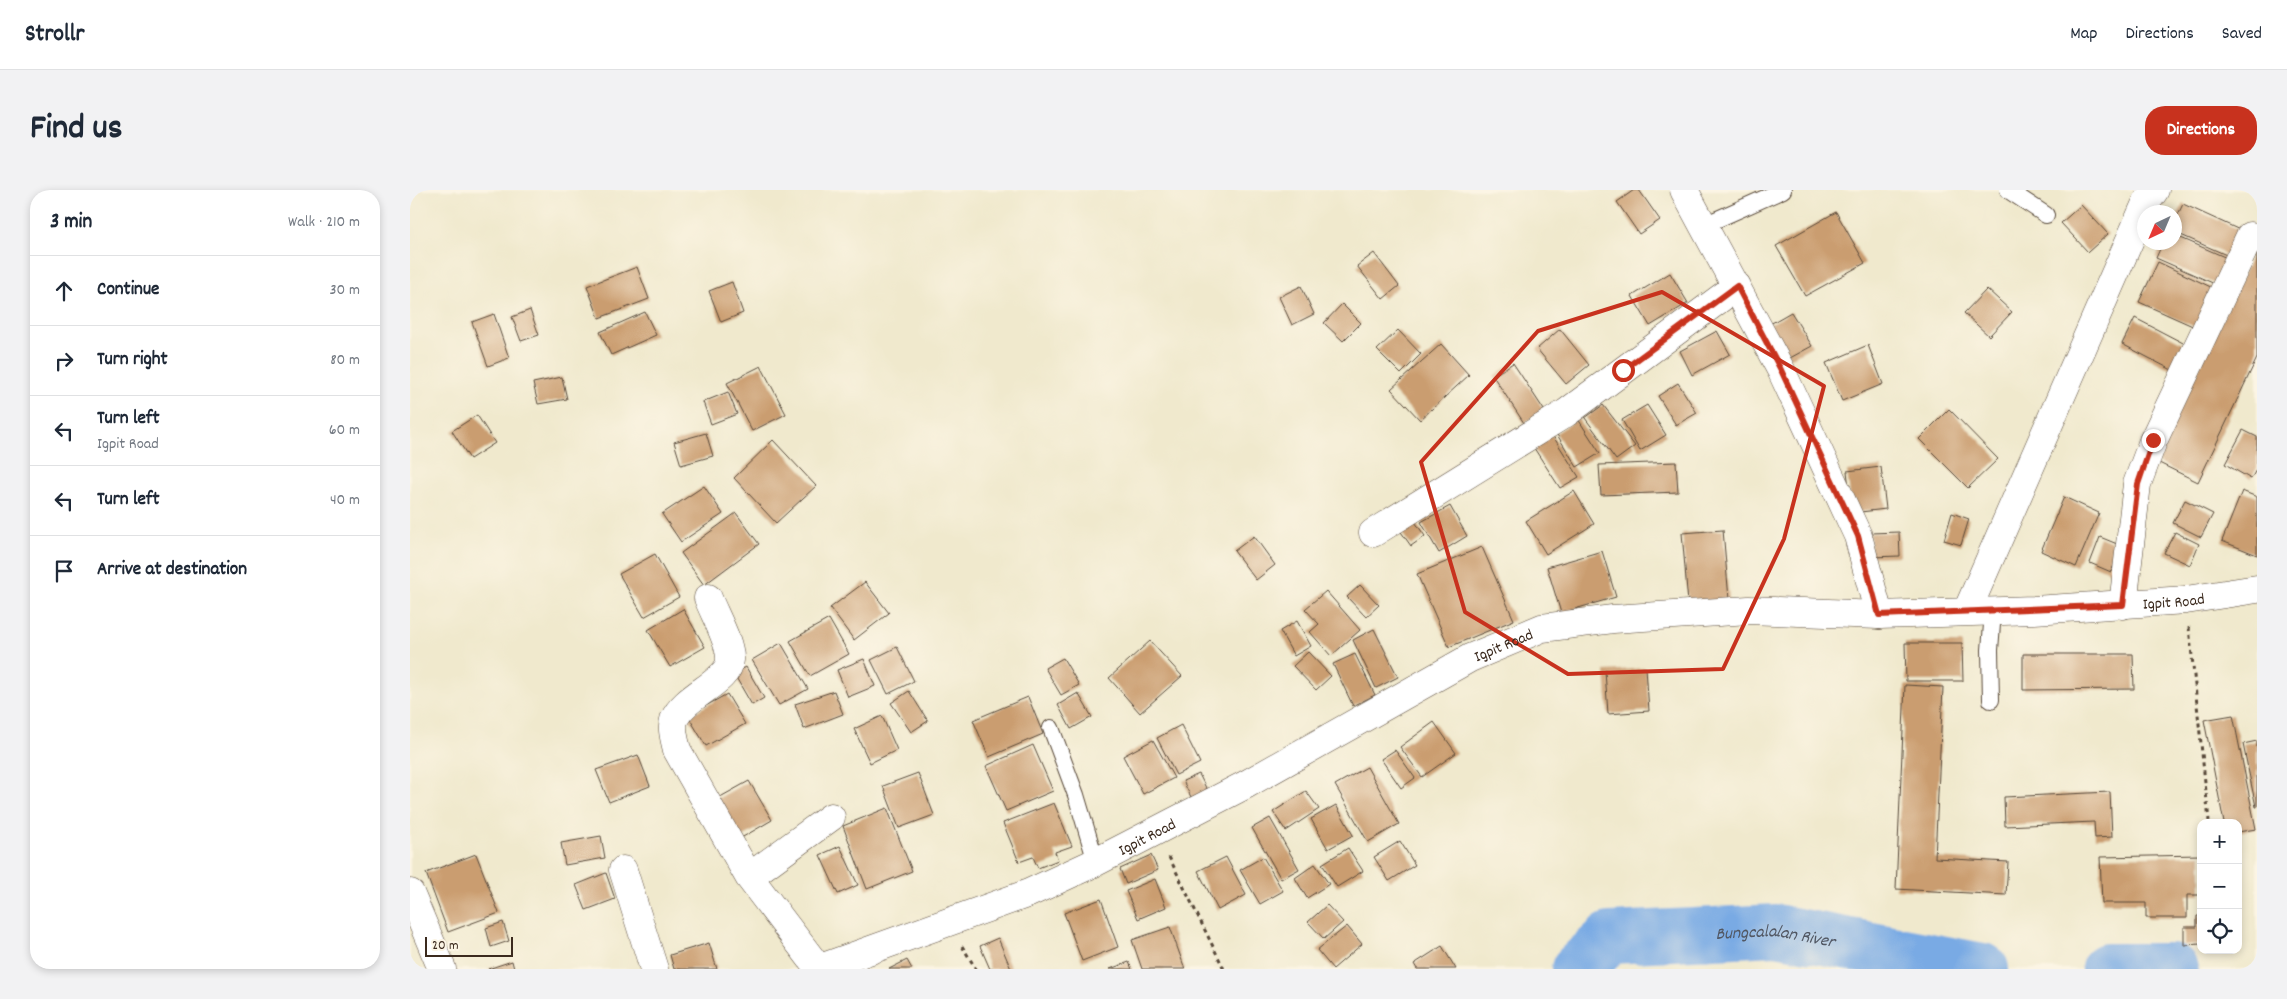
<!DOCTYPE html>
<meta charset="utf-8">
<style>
body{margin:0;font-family:Dekko,sans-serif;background:#f2f2f3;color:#1f2937}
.controls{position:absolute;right:15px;bottom:15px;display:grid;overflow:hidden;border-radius:10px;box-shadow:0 2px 8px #0003}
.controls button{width:45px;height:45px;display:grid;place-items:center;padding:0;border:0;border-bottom:1px solid #e0e1e3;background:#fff;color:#1f2937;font:25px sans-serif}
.compass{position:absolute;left:1727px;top:15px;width:45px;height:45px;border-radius:50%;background:#fff;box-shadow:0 2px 8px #0003;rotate:224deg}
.scale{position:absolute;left:15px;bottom:12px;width:88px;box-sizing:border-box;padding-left:5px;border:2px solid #3b2a1e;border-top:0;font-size:14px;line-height:18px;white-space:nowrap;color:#3b2a1e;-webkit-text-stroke:4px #fcf5e5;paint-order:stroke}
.stop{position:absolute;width:15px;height:15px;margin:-11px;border:4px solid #c8321e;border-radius:50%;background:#fff}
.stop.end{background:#c8321e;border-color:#fff;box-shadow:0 1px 5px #0008}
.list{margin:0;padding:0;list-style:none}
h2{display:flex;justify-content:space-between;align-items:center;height:65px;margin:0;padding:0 20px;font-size:21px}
h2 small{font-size:16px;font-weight:400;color:#747a83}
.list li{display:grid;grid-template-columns:32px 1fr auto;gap:15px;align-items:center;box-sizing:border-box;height:70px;padding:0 20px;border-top:1px solid #e0e1e3}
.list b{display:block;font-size:19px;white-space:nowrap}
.list p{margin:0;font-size:16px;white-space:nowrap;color:#747a83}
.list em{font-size:16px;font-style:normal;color:#747a83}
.icon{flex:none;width:28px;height:28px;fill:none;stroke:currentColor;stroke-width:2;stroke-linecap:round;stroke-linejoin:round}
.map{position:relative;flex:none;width:1847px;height:779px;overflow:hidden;border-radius:20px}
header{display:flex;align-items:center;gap:30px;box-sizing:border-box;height:70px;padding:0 25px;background:#fff;border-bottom:1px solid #e0e1e3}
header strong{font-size:24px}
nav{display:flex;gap:28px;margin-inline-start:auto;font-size:18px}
.intro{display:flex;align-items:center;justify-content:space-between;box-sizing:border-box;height:120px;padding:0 30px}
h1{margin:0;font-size:35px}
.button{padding:12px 22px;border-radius:20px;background:#c8321e;color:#fff;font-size:18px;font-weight:700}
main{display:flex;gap:30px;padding:0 30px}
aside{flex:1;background:#fff;border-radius:20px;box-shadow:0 2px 8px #0003}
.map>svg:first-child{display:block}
</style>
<header>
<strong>Strollr</strong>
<nav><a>Map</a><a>Directions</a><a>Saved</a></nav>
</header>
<div class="intro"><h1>Find us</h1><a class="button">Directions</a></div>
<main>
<aside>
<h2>3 min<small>Walk · 210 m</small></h2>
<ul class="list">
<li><svg class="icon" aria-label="ahead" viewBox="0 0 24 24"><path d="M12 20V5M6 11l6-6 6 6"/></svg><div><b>Continue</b></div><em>30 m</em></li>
<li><svg class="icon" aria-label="right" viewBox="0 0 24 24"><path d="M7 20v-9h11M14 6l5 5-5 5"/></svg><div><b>Turn right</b></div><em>80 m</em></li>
<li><svg class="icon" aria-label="left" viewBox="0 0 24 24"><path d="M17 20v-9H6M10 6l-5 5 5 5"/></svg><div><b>Turn left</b><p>Igpit Road</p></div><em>60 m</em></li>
<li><svg class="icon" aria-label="left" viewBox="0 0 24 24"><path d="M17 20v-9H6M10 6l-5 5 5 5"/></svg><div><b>Turn left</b></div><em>40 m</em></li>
<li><svg class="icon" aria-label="arrive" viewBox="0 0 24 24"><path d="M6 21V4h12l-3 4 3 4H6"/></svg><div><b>Arrive at destination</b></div></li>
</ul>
</aside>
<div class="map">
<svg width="1847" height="779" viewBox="0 0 1847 779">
<rect width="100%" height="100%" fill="#fcf5e5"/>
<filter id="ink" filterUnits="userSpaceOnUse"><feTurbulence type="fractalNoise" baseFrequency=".02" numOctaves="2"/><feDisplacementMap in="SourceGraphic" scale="10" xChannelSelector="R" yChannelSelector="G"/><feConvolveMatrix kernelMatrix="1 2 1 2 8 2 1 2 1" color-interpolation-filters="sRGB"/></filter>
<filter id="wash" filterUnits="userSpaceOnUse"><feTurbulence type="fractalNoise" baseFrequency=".0096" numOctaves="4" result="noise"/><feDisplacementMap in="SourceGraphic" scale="20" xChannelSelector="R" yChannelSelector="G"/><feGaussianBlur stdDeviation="1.12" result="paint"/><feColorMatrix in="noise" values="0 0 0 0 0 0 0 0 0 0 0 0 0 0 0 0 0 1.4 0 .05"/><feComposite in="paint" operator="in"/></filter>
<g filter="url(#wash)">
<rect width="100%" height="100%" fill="#f0e9cd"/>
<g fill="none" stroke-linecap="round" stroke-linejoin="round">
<g stroke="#79aae4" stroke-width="52">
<path id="s1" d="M1167,779L1200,748L1366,740L1573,779"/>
<path d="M1697,779H1762"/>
</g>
</g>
<g id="blocks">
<path fill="#ca9d6f" d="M1224,0H1229L1250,30L1229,44L1207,12Z
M1773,14L1832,41L1821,67L1764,42V33Z
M1671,15L1698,44L1678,62L1651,33Z
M1426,22L1455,73L1395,106L1366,56Z
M1764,45L1817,68L1805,94L1746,68L1753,52H1764Z
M1847,55V168L1788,292L1745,271Z
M964,63L989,96L973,109L947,76Z
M1748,72L1805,99L1787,138L1729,112Z
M227,77L239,109L189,128L177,96Z
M1260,83L1278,113L1240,136L1222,106Z
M322,92L333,123L311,132L299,101Z
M891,96L904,124L882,135L869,107Z
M1577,99L1602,122L1579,146L1554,123Z
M932,114L951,133L933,151L914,133Z
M120,120L129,145L111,151L102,127Z
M235,122L246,145L201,165L190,142Z
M1381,122L1402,156L1380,168L1360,134Z
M84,124L99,168L78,176L62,132Z
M1725,128L1775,154L1762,180L1712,154Z
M1150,139L1179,175L1156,194L1127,159Z
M988,140L1011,164L991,184L967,160Z
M1307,141L1320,164L1282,185L1270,161Z
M1031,154L1059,185L1010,230L981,199Z
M1458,155L1473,194L1432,211L1416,173Z
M1103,173L1134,220L1114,233L1083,186Z
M351,176L376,224L342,241L317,193Z
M152,187L157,209L128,214L123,193Z
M1268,193L1287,223L1266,235L1248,206Z
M318,202L327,224L301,234L293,212Z
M1193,215L1225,256L1206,270L1175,228Z
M1237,215L1256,245L1230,261L1212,230Z
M1539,219L1588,269L1558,298L1509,249Z
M67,225L85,253L60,269L42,241Z
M1168,229L1190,263L1167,277L1146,243Z
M1139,240L1169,287L1150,298L1120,252Z
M1833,240L1847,247V278L1841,289L1815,274Z
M296,243L303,266L271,275L264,252Z
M363,250L406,296L366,333L324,288Z
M1266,272L1268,302L1191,305L1189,275Z
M1471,277L1476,319L1442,323L1437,281Z
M294,296L313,324L271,352L252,324Z
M1164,301L1184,334L1136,364L1116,331Z
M1832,301L1847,307V365L1812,351Z
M1654,307L1689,323L1666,377L1631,361Z
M1775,310L1803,324L1791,347L1763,333Z
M1040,316L1057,346L1029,363L1011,332Z
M326,323L349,354L294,395L271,363Z
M1542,323L1559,329L1551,355L1534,350Z
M1003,329L1015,346L1001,356L989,339Z
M1313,340L1319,409L1278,413L1272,343Z
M1489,342L1490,366L1461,367L1460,343Z
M1765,342L1789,354L1780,375L1754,363Z
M844,346L865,375L846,390L824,361Z
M1690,347L1712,356L1701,382L1680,373Z
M1072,357L1104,430L1039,457L1007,384Z
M1192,361L1206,407L1151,423L1137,377Z
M245,364L269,407L234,427L209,384Z
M455,392L479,423L444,450L420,418Z
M950,395L969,415L956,427L937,407Z
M916,401L950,440L921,466L900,442L909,434L895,419Z
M273,419L295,457L260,477L238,440Z
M419,429L439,464L400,486L380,451Z
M887,431L901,456L884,466L870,441Z
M964,439L988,487L966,498L943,450Z
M740,451L772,486L730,523L699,488Z
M371,453L398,499L369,515L342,470Z
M1495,453H1552L1553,491H1496Z
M487,457L504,491L478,504L461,470Z
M898,462L921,486L906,500L883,476Z
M945,464L965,505L943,516L923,474Z
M1613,464H1723L1724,499L1613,500Z
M653,468L669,495L651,505L635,478Z
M454,469L465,496L438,507L427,480Z
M336,477L354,508L342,515L324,484Z
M1236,478L1239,521L1198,524L1195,481Z
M1495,495L1533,497L1525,668L1598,672L1596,705L1486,699Z
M424,501L433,524L394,539L385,514Z
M499,501L518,531L501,542L481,513Z
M668,503L682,527L661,539L648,515Z
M317,504L335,534L296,556L278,526Z
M618,507L633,544L579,567L563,530Z
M1823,525L1846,639L1828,642V633H1814L1794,530Z
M472,526L487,560L460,573L444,539Z
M1024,532L1046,563L1012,587L990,557Z
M771,535L790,573L766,585L747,548Z
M743,550L764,588L733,604L713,566Z
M1847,551V617H1846L1833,554Z
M623,555L643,601L596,621L576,576Z
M985,560L1005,588L991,598L971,569Z
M228,565L240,596L199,612L186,580Z
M957,577L989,634L958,652L925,595Z
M508,583L524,625L489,638L473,596Z
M789,584L798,602L782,609L773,591Z
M339,591L362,630L326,651L303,611Z
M896,601L909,619L876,641L863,622Z
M1700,602L1702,647L1685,648L1684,632L1595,636L1594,607Z
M644,613L662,656L645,662L648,670L628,678L623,667L609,672L593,633Z
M926,615L943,645L918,659L901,629Z
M477,618L502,681L457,699L433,636Z
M860,628L889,679L871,689L842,638Z
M191,646L195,668L155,675L151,653Z
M990,651L1005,675L979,691L964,667Z
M430,656L448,695L428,704L410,665Z
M938,658L953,681L927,697L912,674Z
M66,664L89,723L38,742L16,683Z
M741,665L748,680L716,694L710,679Z
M1791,665V705H1777V728H1736V713H1692L1690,667Z
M816,667L836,705L808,720L788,681Z
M853,667L873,701L850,714L830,680Z
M905,674L919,694L897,708L885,688Z
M196,683L205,709L176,720L166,695Z
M745,689L756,717L728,729L716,701Z
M691,709L708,757L672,771L654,723Z
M917,715L933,732L914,749L898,732Z
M1787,726H1791V754L1774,755V737H1787Z
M93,732L99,751L81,757L76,738Z
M937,736L952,754L923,779L907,760Z
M760,737L775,779H732L722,750Z
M588,748L601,779H580L570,756Z
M299,753L307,779H264L260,765Z
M1032,756L1046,779H1007L1004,774Z
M497,770L502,779H479Z
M102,771L104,779H78Z
M719,772L722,779H700Z"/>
</g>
</g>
<g filter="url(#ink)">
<use href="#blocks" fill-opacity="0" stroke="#564738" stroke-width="1"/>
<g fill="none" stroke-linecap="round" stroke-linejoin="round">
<g stroke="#564738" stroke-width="18">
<path id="service" d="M1598,0L1636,25
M1292,36L1373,0
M1581,510L1580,460L1583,421
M641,538L666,605L686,672"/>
</g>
<g stroke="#564738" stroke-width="29">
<path id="minor" d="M1274,0L1371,180L1448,346L1469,425
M963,343L1156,223L1327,96
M298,408C304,424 321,453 320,470C319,492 274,505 264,530C261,539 265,551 267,560L339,687L409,779
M1713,415L1727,294L1743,251L1840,46
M1557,421L1736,13L1745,0
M213,680L244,779
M339,687L421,627
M0,703L32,779"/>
</g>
<g stroke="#564738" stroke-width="29">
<g id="tertiary">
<path id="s2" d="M408,779L619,703L686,672L835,595L1060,468L1132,438L1203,429L1339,420L1469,425L1624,420L1776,410L1847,399"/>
</g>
</g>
<path stroke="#564738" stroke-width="3" stroke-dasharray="4 4" stroke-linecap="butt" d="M1779,437L1799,631
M759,667L814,779
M552,756L566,779"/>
<use href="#service" stroke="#fff" stroke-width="16"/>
<use href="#minor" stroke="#fff" stroke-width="28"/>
<use href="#tertiary" stroke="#fff" stroke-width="28"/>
</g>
</g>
<g fill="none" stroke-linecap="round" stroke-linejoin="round" filter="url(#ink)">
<path stroke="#c8321e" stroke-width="6" d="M1213,180L1327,96L1371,180L1448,346L1469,425L1713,415L1728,294L1743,250"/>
</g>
<path fill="none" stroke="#c8321e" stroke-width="4" stroke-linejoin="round" d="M1252,102L1414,196L1374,349L1313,479L1158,484L1055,422L1011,272L1128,141Z"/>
<g text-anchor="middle" stroke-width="4.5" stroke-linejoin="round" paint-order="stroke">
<g font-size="16" fill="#3b2a1e" stroke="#fcf5e5">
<text dy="6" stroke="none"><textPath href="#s2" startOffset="1435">Igpit Road</textPath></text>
<text dy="6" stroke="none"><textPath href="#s2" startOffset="760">Igpit Road</textPath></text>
<text dy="6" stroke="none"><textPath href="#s2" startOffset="355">Igpit Road</textPath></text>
</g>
<g font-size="18" font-style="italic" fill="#515763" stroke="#fcf5e5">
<text dy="6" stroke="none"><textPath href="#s1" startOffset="211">Bungcalalan River</textPath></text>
</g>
</g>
</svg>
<div class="controls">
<button>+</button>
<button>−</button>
<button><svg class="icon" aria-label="locate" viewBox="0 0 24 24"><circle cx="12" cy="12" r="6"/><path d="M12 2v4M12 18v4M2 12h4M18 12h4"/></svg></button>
</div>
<svg class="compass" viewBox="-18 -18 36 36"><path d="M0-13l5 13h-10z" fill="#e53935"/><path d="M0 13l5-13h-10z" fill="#747a83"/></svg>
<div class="scale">20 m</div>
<div class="stop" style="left:1213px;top:180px"></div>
<div class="stop end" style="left:1743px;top:250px"></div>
</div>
</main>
